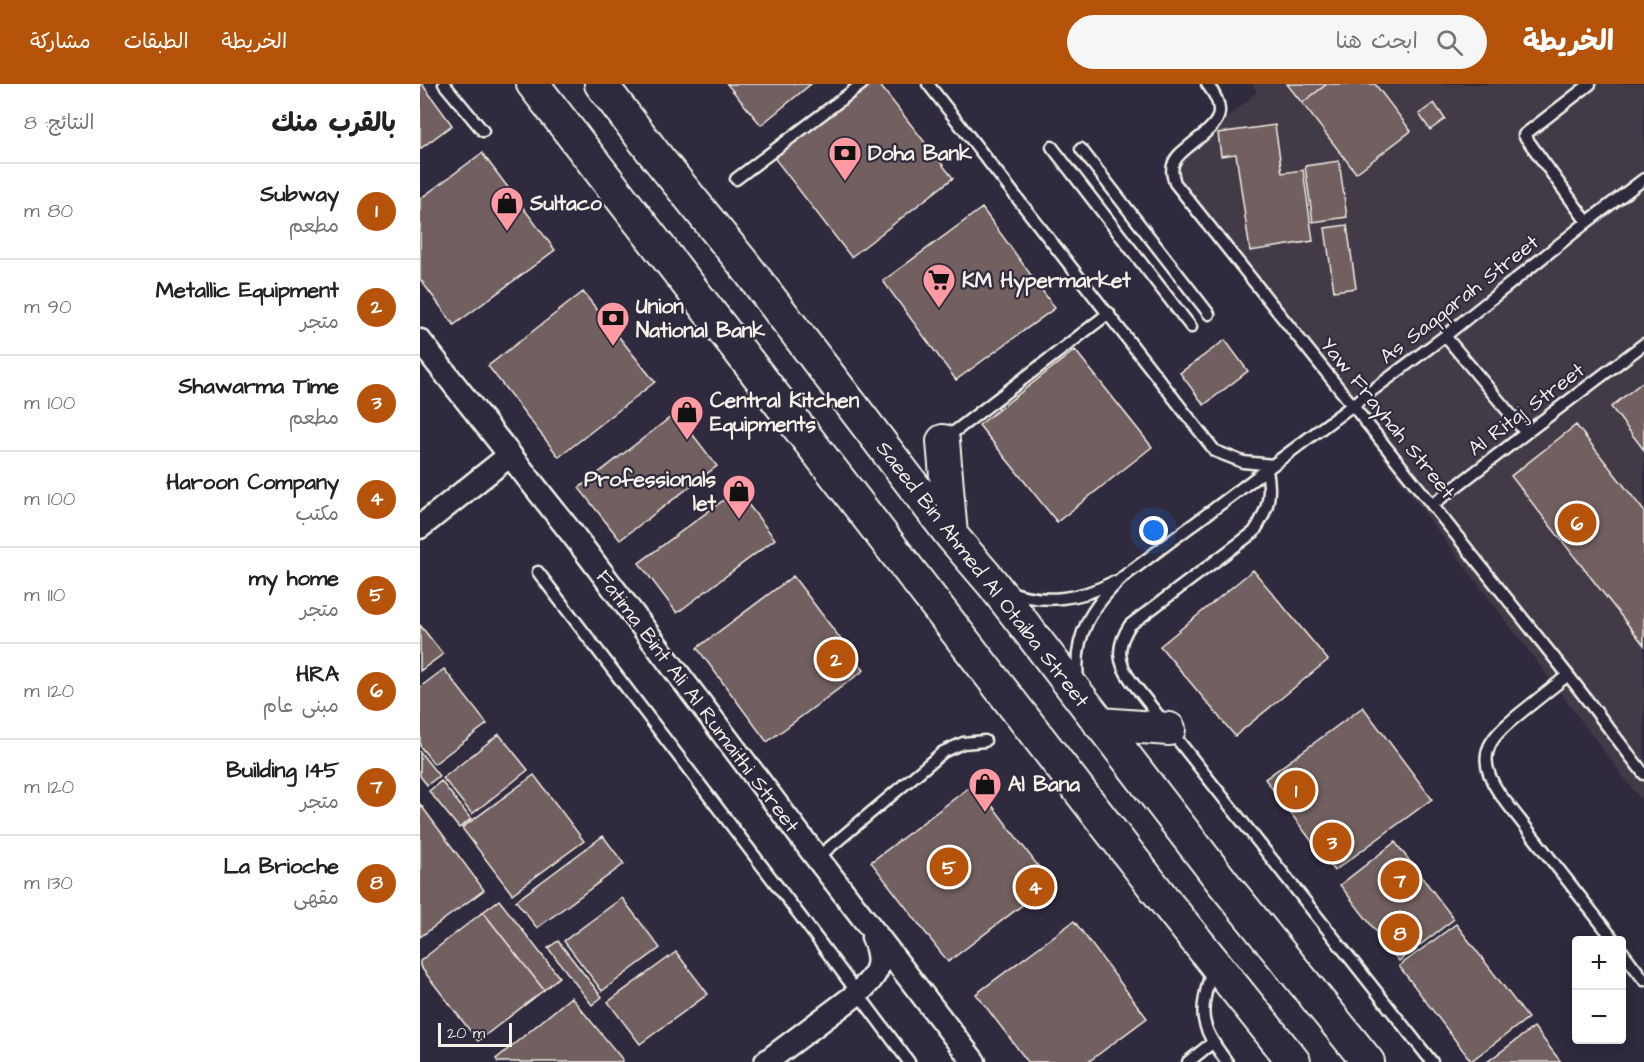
<!DOCTYPE html>
<html lang="ar">
<meta charset="utf-8">
<style>
body{margin:0;font-family:"Architects Daughter","Playpen Sans Arabic",sans-serif;background:#f6f6f6;color:#222;direction:rtl}
.controls{position:absolute;right:18px;bottom:18px;display:grid;overflow:hidden;border-radius:6px;box-shadow:0 3px 15px #0003}
.controls button{width:54px;height:54px;display:grid;place-items:center;padding:0;border:0;border-bottom:2px solid #e0e0e0;background:#fff;color:#222;font:30px sans-serif}
.scale{position:absolute;left:18px;bottom:15px;width:74px;box-sizing:border-box;padding-left:6px;border:3px solid #f4f1e8;border-top:0;font-size:16px;line-height:21px;white-space:nowrap;color:#f4f1e8;-webkit-text-stroke:4px #2f2a3d;paint-order:stroke}
.you{position:absolute;left:734px;top:447px;width:21px;height:21px;margin:-15px;border:4px solid #fff;border-radius:50%;background:#1a73e8;box-shadow:0 0 0 9px #1a73e833}
.badge{display:grid;place-items:center;width:39px;height:39px;border-radius:50%;background:#b45309;color:#fff;font-size:20px;font-weight:700}
.pin{position:absolute;translate:-50% -50%;border:3px solid #fff;box-shadow:0 2px 6px #0006}
.list{margin:0;padding:0;list-style:none}
h2{display:flex;justify-content:space-between;align-items:center;height:78px;margin:0;padding:0 24px;font-size:26px}
h2 small{font-size:20px;font-weight:400;color:#767676}
.list li{display:grid;grid-template-columns:39px 1fr auto;gap:18px;align-items:center;box-sizing:border-box;height:96px;padding:0 24px;border-top:2px solid #e0e0e0}
.list b{display:block;font-size:22px;white-space:nowrap}
.list p{margin:0;font-size:20px;white-space:nowrap;color:#767676}
.list em{font-size:20px;font-style:normal;color:#767676}
.icon{flex:none;width:33px;height:33px;fill:none;stroke:currentColor;stroke-width:2;stroke-linecap:round;stroke-linejoin:round}
.map{position:relative;flex:none;width:1224px;height:978px;overflow:hidden;direction:ltr}
header{display:flex;align-items:center;gap:36px;box-sizing:border-box;height:84px;padding:0 30px;background:#b45309;color:#fff}
header strong{font-size:28px}
nav{display:flex;gap:33px;margin-inline-start:auto;font-size:21px}
.search{width:420px;height:54px;background:#f6f6f6;display:flex;align-items:center;gap:15px;box-sizing:border-box;padding:0 21px;border-radius:33px;color:#767676;font-size:22px}
main{display:flex}
aside{flex:1;background:#fff}
.map>svg:first-child{display:block}
</style>
<header>
<strong>الخريطة</strong>
<div class="search"><svg class="icon" aria-label="search" viewBox="0 0 24 24"><circle cx="10" cy="10" r="6"/><path d="M15 15l6 6"/></svg>ابحث هنا</div>
<nav><a>الخريطة</a><a>الطبقات</a><a>مشاركة</a></nav>
</header>
<main>
<div class="map">
<svg width="1224" height="978" viewBox="0 0 1224 978">
<rect width="100%" height="100%" fill="#2f2a3d"/>
<filter id="ink" filterUnits="userSpaceOnUse"><feTurbulence type="fractalNoise" baseFrequency=".0167" numOctaves="2"/><feDisplacementMap in="SourceGraphic" scale="12" xChannelSelector="R" yChannelSelector="G"/><feConvolveMatrix kernelMatrix="1 2 1 2 8 2 1 2 1" color-interpolation-filters="sRGB"/></filter>
<g filter="url(#ink)">
<path fill="#433a47" d="M832,0H1224V720L942,346L840,215L747,85L837,8Z"/>
<path fill="#71605e" stroke="#f4f1e8" stroke-width="1.5" d="M0,0H2L32,41L0,65Z
M307,0H391L341,41Z
M444,0H459L533,94L431,173L352,71Z
M867,0H907L882,19Z
M907,0H955L991,47L936,89L882,19Z
M1014,19L1025,35L1010,46L999,30Z
M855,41L862,89L883,86L893,157L830,167L816,70L801,72L798,49Z
M62,69L135,166L34,241L0,195V115Z
M919,77L927,133L893,138L885,82Z
M562,124L635,224L536,296L463,197Z
M927,141L936,204L914,207L905,144Z
M163,208L235,298L139,373L68,282Z
M805,256L828,287L784,321L760,289Z
M655,266L732,363L637,438L559,341Z
M1224,297V366L1191,323Z
M256,329L297,382L200,456L159,404Z
M1156,341L1224,427V561L1091,392Z
M317,406L355,455L257,529L219,479Z
M833,486L908,576L815,652L740,562Z
M373,492L444,586L347,658L277,564Z
M0,541L23,570L0,587Z
M24,585L67,640L14,680L0,662V603Z
M943,623L1012,715L914,787L845,695Z
M79,650L108,686L52,730L23,694Z
M0,668L19,692L7,701L0,692Z
M114,691L164,757L92,810L42,744Z
M21,697L51,735L39,744L9,707Z
M555,699L631,799L528,878L451,778Z
M0,720L64,806L0,853Z
M183,752L204,780L117,844L96,817Z
M975,758L1034,835L979,877L920,801Z
M202,814L240,864L182,907L144,857Z
M79,816L139,893L124,906L63,828Z
M63,828L124,906L58,957L0,882V877Z
M654,837L727,934L668,978H608L556,910Z
M1036,840L1108,934L1051,977L979,882Z
M138,857L182,913L172,921L128,864Z
M256,868L288,910L220,960L188,918Z
M151,913L203,976L200,978H78L76,975Z
M1114,943L1141,978H1067Z"/>
<g fill="none" stroke-linecap="round" stroke-linejoin="round">
<g stroke="#f4f1e8" stroke-width="15">
<path id="service" d="M24,0L63,47
M508,0L795,367L823,378L853,381
M787,0C813,33 793,42 768,63C762,68 755,73 753,81C751,87 753,93 755,99L1148,591L1224,690
M632,63L771,243
M661,65L789,230
M316,95L442,0
M1167,138L1104,51L1170,0
M1025,252L1106,349
M525,355L689,229
M847,386C852,412 848,426 834,448L710,541C696,562 697,578 712,598L1012,978
M1012,421L1106,349L1224,260
M118,488L381,833L489,978
M589,507C622,521 662,515 693,498
M1148,591C1133,603 1118,615 1103,627C1072,652 1052,669 1079,709L1194,856
M658,596C653,551 672,522 703,493L1025,252L1167,138L1224,95
M397,774L523,668L543,659L565,657
M1202,867L1224,896
M792,884C780,930 777,938 807,978
M768,978L792,959"/>
</g>
<g stroke="#f4f1e8" stroke-width="27">
<path id="minor" d="M0,257L157,456L397,774L554,978
M0,443L90,371
M346,978L438,909C459,889 464,880 453,853"/>
</g>
<g stroke="#f4f1e8" stroke-width="36">
<path id="secondary" d="M113,0L748,821L874,978
M181,0L233,68L323,179L531,451L572,499L804,800L948,978
M523,357L531,451
M680,640L749,645"/>
</g>
<use href="#service" stroke="#2f2a3d" stroke-width="10"/>
<use href="#minor" stroke="#2f2a3d" stroke-width="22"/>
<use href="#secondary" stroke="#2f2a3d" stroke-width="32"/>
</g>
</g>
<defs>
<g id="bank-pin" transform="scale(1.725)"><path d="M0 17L-7.5 6A9.5 9.5 0 1 1 7.5 6Z" fill="#ff9aa2" stroke="#2f2a3d"/><path d="M-6-4H6V4H-6ZM0-2.3a2.3 2.3 0 1 0 0 4.6a2.3 2.3 0 1 0 0-4.6Z" fill="#111"/></g>
<g id="shop-pin" transform="scale(1.725)"><path d="M0 17L-7.5 6A9.5 9.5 0 1 1 7.5 6Z" fill="#ff9aa2" stroke="#2f2a3d"/><path d="M-5-2.5h2.3a2.7 3.5 0 0 1 5.4 0H5L5.5 6h-11ZM-1.5-2.5h3a1.5 2.3 0 0 0-3 0Z" fill="#111"/></g>
<g id="supermarket-pin" transform="scale(1.725)"><path d="M0 17L-7.5 6A9.5 9.5 0 1 1 7.5 6Z" fill="#ff9aa2" stroke="#2f2a3d"/><path d="M-6-5.5h2.5l.6 2H6L4.5 2H-2.5L-4.4-4H-6ZM-1.5 3.2a1.3 1.3 0 1 0 .1 0ZM3 3.2a1.3 1.3 0 1 0 .1 0Z" fill="#111"/></g>
</defs>
<g fill-rule="evenodd">
<use href="#bank-pin" x="425" y="69"/>
<use href="#shop-pin" x="87" y="119"/>
<use href="#supermarket-pin" x="519" y="196"/>
<use href="#bank-pin" x="193" y="234"/>
<use href="#shop-pin" x="267" y="328"/>
<use href="#shop-pin" x="319" y="407"/>
<use href="#shop-pin" x="565" y="700"/>
</g>
<g text-anchor="middle" stroke-width="4.5" stroke-linejoin="round" paint-order="stroke">
<g font-size="21" font-weight="bold" fill="#f4f1e8" stroke="#2f2a3d" text-anchor="start">
<text x="448" y="76">Doha Bank</text>
<text x="110" y="126">Sultaco</text>
<text x="542" y="203">KM Hypermarket</text>
<text x="216" y="229">Union<tspan x="216" dy="24">National Bank</tspan></text>
<text x="290" y="323">Central Kitchen<tspan x="290" dy="24">Equipments</tspan></text>
<text x="296" y="402" text-anchor="end">Professionals<tspan x="296" dy="24">let</tspan></text>
<text x="588" y="707">Al Bana</text>
</g>
<g font-size="21" fill="#f4f1e8" stroke="#2f2a3d">
<text transform="translate(1039 215) rotate(-38)" y="7">As Saqqarah Street</text>
<text transform="translate(1106 325) rotate(-37)" y="7">Al Ritaj Street</text>
<text transform="translate(968 334) rotate(51)" y="7">Yaw Frayhah Street</text>
<text transform="translate(563 490) rotate(52)" y="7">Saeed Bin Ahmed Al Otaiba Street</text>
<text transform="translate(278 617) rotate(53)" y="7">Fatima Bint Ali Al Rumaithi Street</text>
</g>
</g>
</svg>
<div class="controls">
<button>+</button>
<button>−</button>
</div>
<div class="scale">20 m</div>
<div class="you"></div>
<div class="pin badge" style="left:876px;top:706px">1</div>
<div class="pin badge" style="left:416px;top:575px">2</div>
<div class="pin badge" style="left:912px;top:758px">3</div>
<div class="pin badge" style="left:615px;top:803px">4</div>
<div class="pin badge" style="left:529px;top:783px">5</div>
<div class="pin badge" style="left:1157px;top:439px">6</div>
<div class="pin badge" style="left:980px;top:796px">7</div>
<div class="pin badge" style="left:980px;top:849px">8</div>
</div>
<aside>
<h2>بالقرب منك<small>النتائج: 8</small></h2>
<ul class="list">
<li><span class="badge">1</span><div><b>Subway</b><p>مطعم</p></div><em>80 m</em></li>
<li><span class="badge">2</span><div><b>Metallic Equipment</b><p>متجر</p></div><em>90 m</em></li>
<li><span class="badge">3</span><div><b>Shawarma Time</b><p>مطعم</p></div><em>100 m</em></li>
<li><span class="badge">4</span><div><b>Haroon Company</b><p>مكتب</p></div><em>100 m</em></li>
<li><span class="badge">5</span><div><b>my home</b><p>متجر</p></div><em>110 m</em></li>
<li><span class="badge">6</span><div><b>HRA</b><p>مبنى عام</p></div><em>120 m</em></li>
<li><span class="badge">7</span><div><b>Building 145</b><p>متجر</p></div><em>120 m</em></li>
<li><span class="badge">8</span><div><b>La Brioche</b><p>مقهى</p></div><em>130 m</em></li>
</ul>
</aside>
</main>
